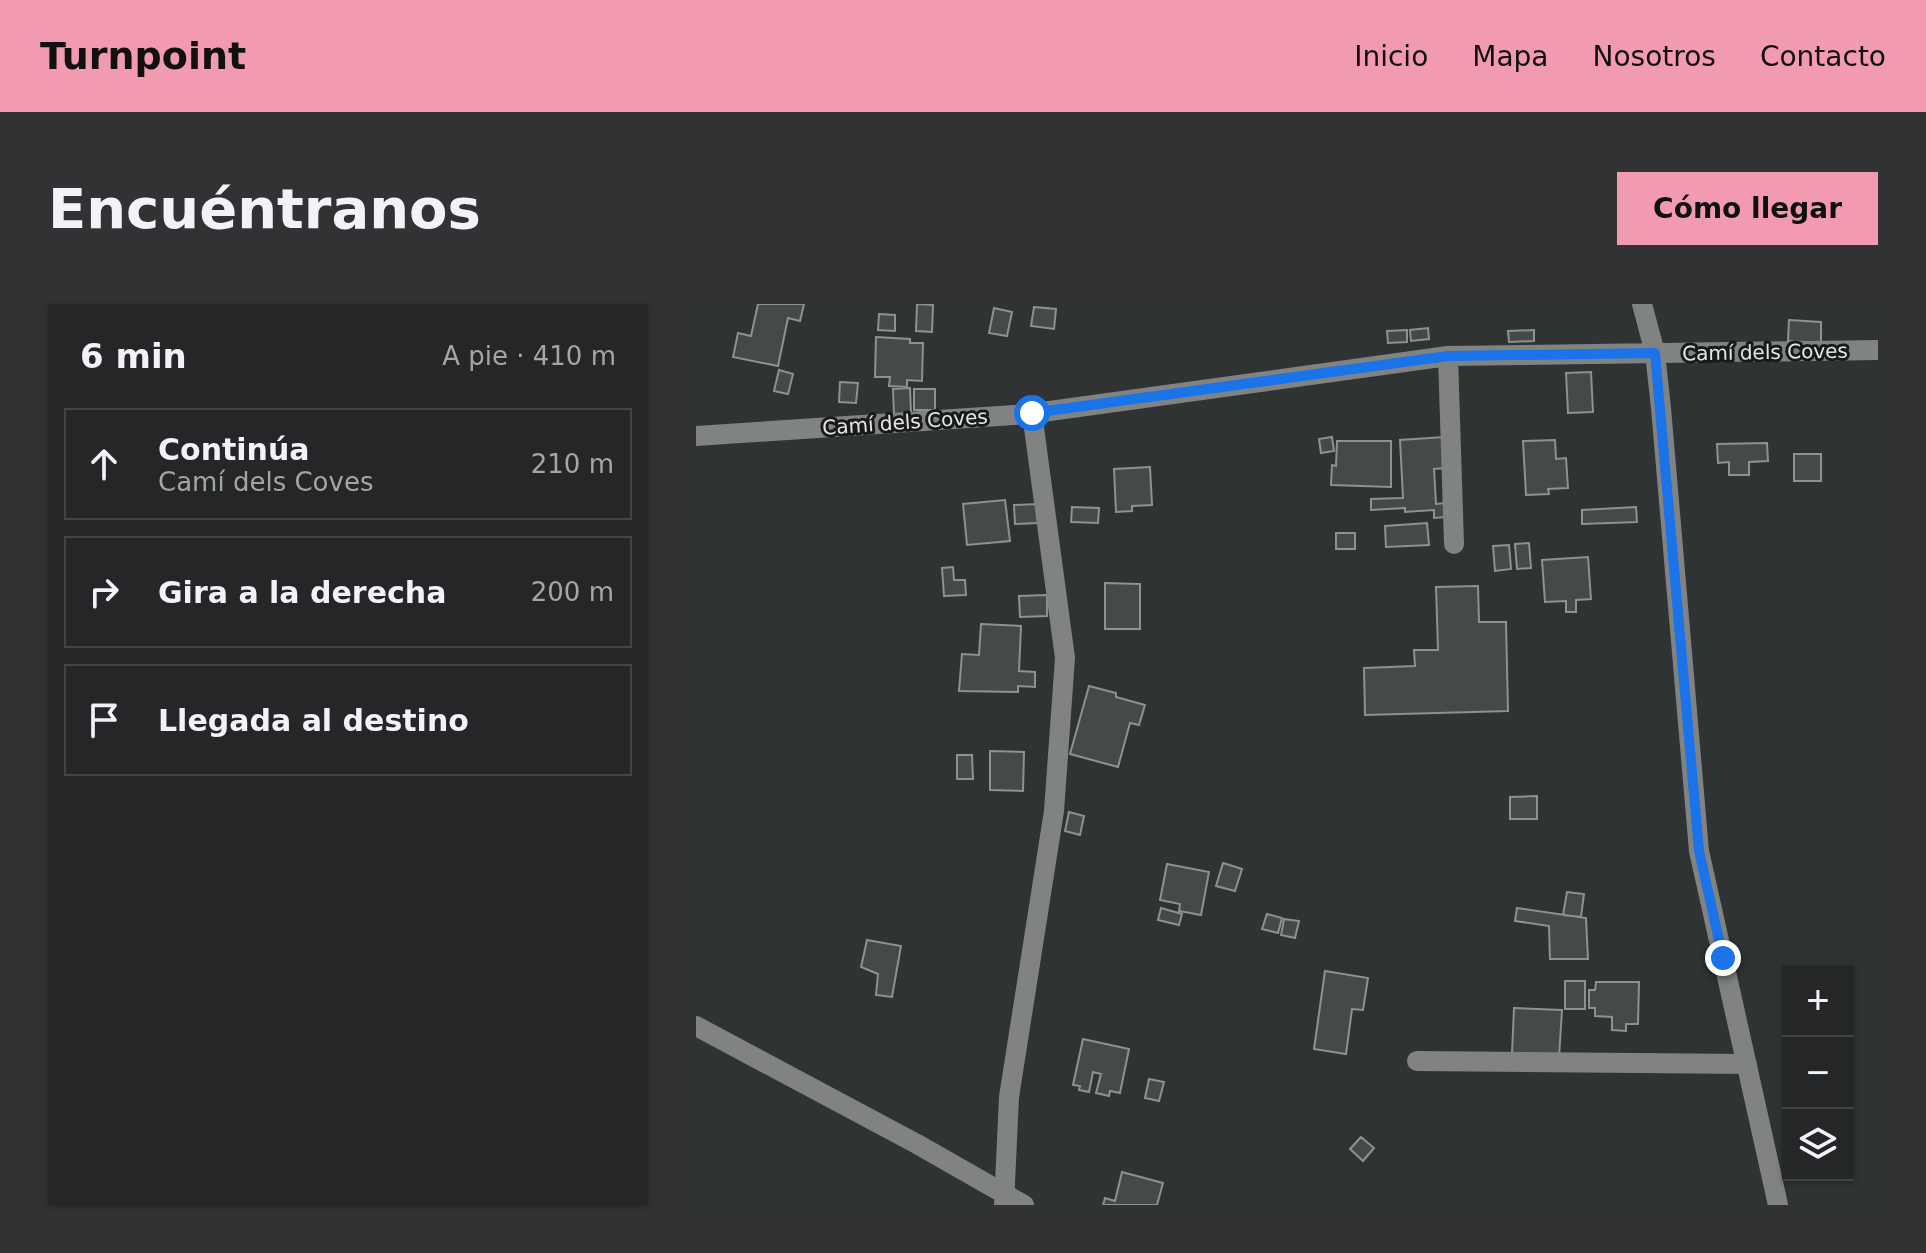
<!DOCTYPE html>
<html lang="es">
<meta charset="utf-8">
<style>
body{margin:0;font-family:"DejaVu Sans",sans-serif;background:#303233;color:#f1f3f6}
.controls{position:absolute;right:24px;bottom:24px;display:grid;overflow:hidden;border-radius:0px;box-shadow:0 2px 6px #0004}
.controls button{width:72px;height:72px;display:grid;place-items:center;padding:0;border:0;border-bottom:2px solid #414344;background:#242627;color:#f1f3f6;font:40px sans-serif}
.stop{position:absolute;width:24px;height:24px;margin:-18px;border:6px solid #1a73e8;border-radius:50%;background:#fff}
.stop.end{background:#1a73e8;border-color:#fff;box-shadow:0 2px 8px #0008}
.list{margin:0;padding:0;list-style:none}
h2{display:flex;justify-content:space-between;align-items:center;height:104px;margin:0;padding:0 32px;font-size:34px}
h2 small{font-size:26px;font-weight:400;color:#a3a5a7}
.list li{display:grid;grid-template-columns:52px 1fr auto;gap:24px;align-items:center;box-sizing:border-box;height:112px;margin:0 16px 16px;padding:0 16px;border:2px solid #414344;border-radius:0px}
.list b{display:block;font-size:30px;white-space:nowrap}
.list p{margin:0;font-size:26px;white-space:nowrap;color:#a3a5a7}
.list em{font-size:26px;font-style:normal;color:#a3a5a7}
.icon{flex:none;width:44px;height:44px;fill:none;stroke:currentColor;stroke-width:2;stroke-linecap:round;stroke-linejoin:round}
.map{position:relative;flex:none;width:1182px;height:901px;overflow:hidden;border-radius:0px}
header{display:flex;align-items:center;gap:48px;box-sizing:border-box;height:112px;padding:0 40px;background:#f19ab0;color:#111}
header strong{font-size:38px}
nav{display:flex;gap:44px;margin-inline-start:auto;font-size:28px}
.intro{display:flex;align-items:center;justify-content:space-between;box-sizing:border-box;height:192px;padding:0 48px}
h1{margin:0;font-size:56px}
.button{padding:20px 36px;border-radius:0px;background:#f19ab0;color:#111;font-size:28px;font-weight:700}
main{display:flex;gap:48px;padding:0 48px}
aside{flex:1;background:#242627;border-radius:0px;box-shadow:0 2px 6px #0004}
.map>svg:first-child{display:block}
</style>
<header>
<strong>Turnpoint</strong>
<nav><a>Inicio</a><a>Mapa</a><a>Nosotros</a><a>Contacto</a></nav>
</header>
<div class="intro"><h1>Encuéntranos</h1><a class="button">Cómo llegar</a></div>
<main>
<aside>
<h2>6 min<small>A pie · 410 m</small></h2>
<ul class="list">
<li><svg class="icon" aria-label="ahead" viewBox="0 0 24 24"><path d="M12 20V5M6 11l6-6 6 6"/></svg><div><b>Continúa</b><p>Camí dels Coves</p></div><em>210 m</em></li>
<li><svg class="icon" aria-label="right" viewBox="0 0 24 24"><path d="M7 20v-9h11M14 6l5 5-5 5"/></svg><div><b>Gira a la derecha</b></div><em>200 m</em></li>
<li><svg class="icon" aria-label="arrive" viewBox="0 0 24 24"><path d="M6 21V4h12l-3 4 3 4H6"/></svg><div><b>Llegada al destino</b></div></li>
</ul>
</aside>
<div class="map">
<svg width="1182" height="901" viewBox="0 0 1182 901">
<rect width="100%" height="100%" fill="#303334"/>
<path fill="#46494a" stroke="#8d9192" stroke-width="2" d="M62,0H108L104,17L92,14L82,62L37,53L42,29L55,32Z
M221,0L237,1L236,28L220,27Z
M338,3L360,5L358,25L335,22Z
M298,4L316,8L311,32L293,29Z
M183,10L199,11V27L182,26Z
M1093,16L1125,18V39L1092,37Z
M732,24L733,35L715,37L714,26Z
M711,26V38L692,39L691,27Z
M838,26V37L813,38L812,27Z
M180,33L214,35V39H227L226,77L211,76V83L193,82L194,73H179Z
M83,66L97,70L92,90L78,87Z
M895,68L897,108L872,109L870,69Z
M144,78L162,79L160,99L143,98Z
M214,84L215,110L198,111L197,85Z
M218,85H239V106H218Z
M636,133L638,147L625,149L623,135Z
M748,133L750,164L738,165L740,200L749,199L750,213L738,214V206L709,208V204L675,206V195L707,194L704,136Z
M859,136L860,155L870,154L872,184L852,185L853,190L830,191L827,137Z
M641,137H695V183L635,181L636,161L640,162Z
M1071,139L1072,157L1053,158V171H1033V158L1022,159L1021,140Z
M1098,150H1125V177H1098Z
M454,163L456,201L436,202V207L420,208L418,165Z
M309,196L314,237L271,241L267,200Z
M341,200L342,219L319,220L318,201Z
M376,203L403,204L402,219L375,218Z
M940,203L941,218L886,220V206Z
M731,219L733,241L690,243L689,222Z
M640,229H659V245H640Z
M833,239L835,264L821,265L819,240Z
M813,241L815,265L799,267L797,242Z
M892,253L895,295L880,296V308H870V297L849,298L846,256Z
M257,263L258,276H269L270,291L248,292L246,264Z
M409,279L444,280V325H409Z
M782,282L783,318H810L812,407L669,411L668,364L719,362L718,346H742L740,283Z
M351,291V312L324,313L323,292Z
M285,320L325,322L323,367L339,368V383L322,382V388L263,387L266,350L283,351Z
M393,382L420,389V393L449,401L443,421L434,419L422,463L374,450Z
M294,447L328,448L327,487L294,486Z
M261,451H276L277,475H261Z
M841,492V515H814V493Z
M373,508L388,512L384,531L369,527Z
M527,559L546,565L539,587L520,582Z
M471,560L513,568L505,611L483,607L484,600L464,596Z
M871,588L888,590L885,613L867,611Z
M465,604L486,610L483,621L462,616Z
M821,604L890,614L892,655H854L853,622L819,617Z
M571,610L586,614L582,629L566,625Z
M588,615L603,617L599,634L585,631Z
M171,636L205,642L196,693L180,691L182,670L165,663Z
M629,667L672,674L667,706L656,705L650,750L618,745Z
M869,677H889V705H869Z
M900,678H943L942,720H930V727L916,726V713L899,712V704H893V686H899Z
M818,704L866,706L863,753L816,750Z
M387,735L433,745L424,789L414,787L413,792L400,789L405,770L397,768L393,788L383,786L384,782L377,781Z
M453,775L468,778L463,797L449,794Z
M665,833L678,844L667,857L654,845Z
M426,868L467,879L461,901H407L409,894L419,897Z"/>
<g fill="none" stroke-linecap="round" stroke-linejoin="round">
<path stroke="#818383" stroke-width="20" d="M946,0L959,49L965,104L1003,547L1082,901
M752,52L758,240
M0,132L332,110L752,52L1182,46
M0,722L221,840L328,901
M721,757L1051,760
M308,901L313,793L358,507L369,354L336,109"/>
</g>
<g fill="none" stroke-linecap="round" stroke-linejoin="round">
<path stroke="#1a73e8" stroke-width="10" d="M336,109L752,52L959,49L1003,547L1027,654"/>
</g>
<g text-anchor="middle" stroke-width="6" stroke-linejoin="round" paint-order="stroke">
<g font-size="20" fill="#e4e6e7" stroke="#191a1b">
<text transform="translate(1069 48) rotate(-1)" y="7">Camí dels Coves</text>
<text transform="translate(209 118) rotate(-4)" y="7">Camí dels Coves</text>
</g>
</g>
</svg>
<div class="controls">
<button>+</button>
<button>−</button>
<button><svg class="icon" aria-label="layers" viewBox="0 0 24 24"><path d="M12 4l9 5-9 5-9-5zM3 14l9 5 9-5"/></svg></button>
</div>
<div class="stop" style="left:336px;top:109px"></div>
<div class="stop end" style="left:1027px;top:654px"></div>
</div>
</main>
